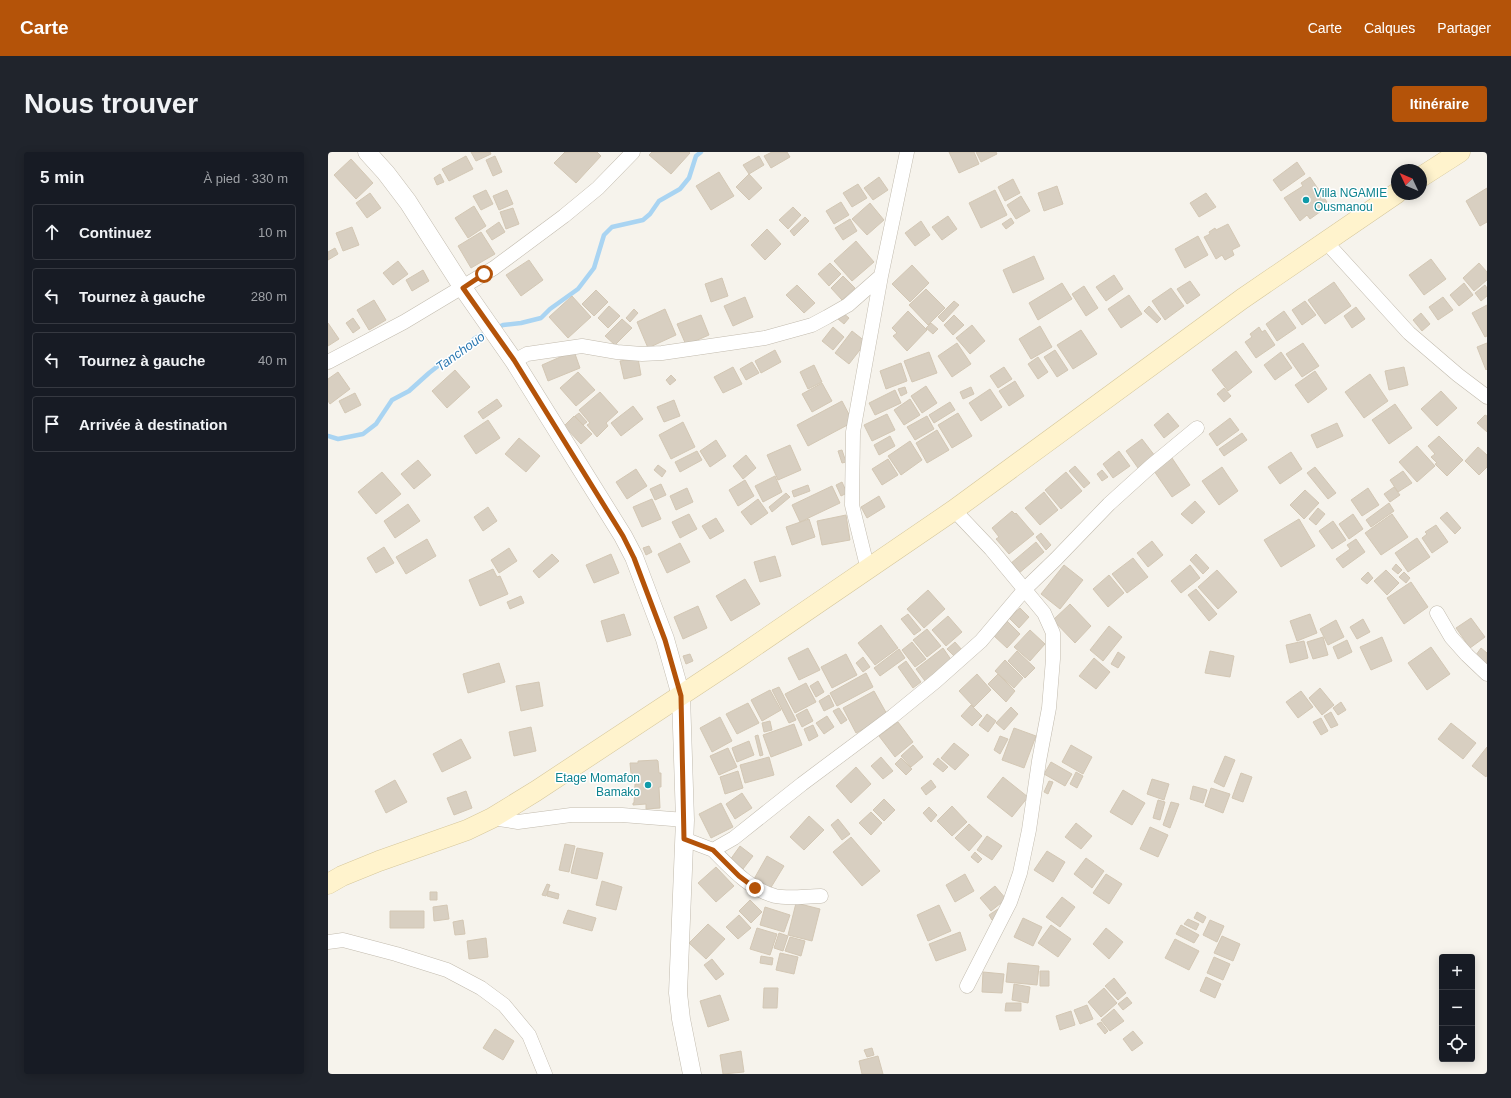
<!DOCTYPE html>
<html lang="fr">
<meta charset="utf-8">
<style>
body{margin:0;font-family:Helvetica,sans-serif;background:#20242c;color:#f1f3f6}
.controls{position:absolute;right:12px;bottom:12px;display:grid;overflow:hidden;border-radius:4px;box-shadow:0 2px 10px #0003}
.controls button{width:36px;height:36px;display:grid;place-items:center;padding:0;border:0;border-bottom:1px solid #363941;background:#171b24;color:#f1f3f6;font:20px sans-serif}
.compass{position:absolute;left:1063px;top:12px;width:36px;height:36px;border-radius:50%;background:#171b24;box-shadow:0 2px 10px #0003;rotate:314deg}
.stop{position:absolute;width:12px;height:12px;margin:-9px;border:3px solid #b45309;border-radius:50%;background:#fff}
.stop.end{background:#b45309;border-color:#fff;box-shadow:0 1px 4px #0008}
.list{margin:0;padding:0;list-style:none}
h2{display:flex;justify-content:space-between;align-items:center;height:52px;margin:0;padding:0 16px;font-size:17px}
h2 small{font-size:13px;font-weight:400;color:#9ea1a6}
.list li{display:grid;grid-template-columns:26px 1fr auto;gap:12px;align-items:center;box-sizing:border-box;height:56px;margin:0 8px 8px;padding:0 8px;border:1px solid #363941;border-radius:4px}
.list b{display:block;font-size:15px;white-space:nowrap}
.list em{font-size:13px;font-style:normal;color:#9ea1a6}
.icon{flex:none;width:22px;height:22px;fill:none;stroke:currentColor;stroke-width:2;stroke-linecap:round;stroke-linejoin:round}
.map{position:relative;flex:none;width:1159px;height:922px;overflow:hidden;border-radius:4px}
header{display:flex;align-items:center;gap:24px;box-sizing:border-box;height:56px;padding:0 20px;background:#b45309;color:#fff}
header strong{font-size:19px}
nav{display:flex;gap:22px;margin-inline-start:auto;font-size:14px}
.intro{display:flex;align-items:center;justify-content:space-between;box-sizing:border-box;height:96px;padding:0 24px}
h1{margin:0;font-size:28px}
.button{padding:10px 18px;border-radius:4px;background:#b45309;color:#fff;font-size:14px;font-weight:700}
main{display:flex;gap:24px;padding:0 24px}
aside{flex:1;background:#171b24;border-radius:4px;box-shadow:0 2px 10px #0003}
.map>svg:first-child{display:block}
</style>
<header>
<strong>Carte</strong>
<nav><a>Carte</a><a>Calques</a><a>Partager</a></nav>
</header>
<div class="intro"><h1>Nous trouver</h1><a class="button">Itinéraire</a></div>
<main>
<aside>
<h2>5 min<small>À pied · 330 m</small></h2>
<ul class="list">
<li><svg class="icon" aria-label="ahead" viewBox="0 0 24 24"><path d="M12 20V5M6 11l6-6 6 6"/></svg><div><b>Continuez</b></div><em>10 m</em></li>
<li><svg class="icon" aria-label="left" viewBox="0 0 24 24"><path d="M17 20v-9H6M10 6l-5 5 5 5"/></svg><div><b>Tournez à gauche</b></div><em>280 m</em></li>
<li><svg class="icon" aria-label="left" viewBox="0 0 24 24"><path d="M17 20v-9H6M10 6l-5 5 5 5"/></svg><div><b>Tournez à gauche</b></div><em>40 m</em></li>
<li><svg class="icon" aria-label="arrive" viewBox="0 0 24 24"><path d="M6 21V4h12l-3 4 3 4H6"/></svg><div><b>Arrivée à destination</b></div></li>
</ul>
</aside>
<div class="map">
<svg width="1159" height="922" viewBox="0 0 1159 922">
<rect width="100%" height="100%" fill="#f6f3ec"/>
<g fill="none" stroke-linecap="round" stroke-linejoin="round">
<path stroke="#a9d4f2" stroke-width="4.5" d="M169,176L175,173L193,171L213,166L222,157L250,137L266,116L276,83L284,75L315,68L322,62L331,49L352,37L361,26L368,4L373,0
M0,284L10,287L35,282L48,272L64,248L81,239L101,221L115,210L135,200L146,187L160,179"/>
</g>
<path fill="#d8cfc1" stroke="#d3c7b4" d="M143,0H162L163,2L148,9Z
M237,0H269L273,4L248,31L226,11Z
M324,0H361L362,1L343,22L321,3Z
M444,0H459L462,5L443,16L436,4Z
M621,0H646L651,12L631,21Z
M648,0H668L669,2L653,10Z
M138,4L145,17L121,29L114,17Z
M167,4L174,20L165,24L158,8Z
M431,4L436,13L421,22L415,13Z
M23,7L45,31L28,47L6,23Z
M969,10L977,22L953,39L945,28Z
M391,20L406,44L383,58L368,34Z
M112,22L116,30L109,33L106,26Z
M421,22L434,36L421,48L408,35Z
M551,25L560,38L545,48L536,36Z
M982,25L999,50L994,54L996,57L982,67L979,63L972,69L956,46L975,34L973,31Z
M685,27L692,41L677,49L670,35Z
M530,32L539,46L524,55L515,41Z
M729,34L735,52L716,59L710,41Z
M1159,36V70L1152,74L1138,49Z
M158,38L165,52L153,58L145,44Z
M179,38L185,52L171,58L165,44Z
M667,38L679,63L653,76L641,51Z
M42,41L53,56L39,66L28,51Z
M878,41L888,55L871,65L862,51Z
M693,44L702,59L688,67L679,53Z
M513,50L521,63L506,72L498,59Z
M542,51L556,68L539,83L524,67Z
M146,54L158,74L140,86L127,66Z
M465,55L473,63L460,77L451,68Z
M185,56L191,72L178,77L172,60Z
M620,64L629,77L614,88L604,75Z
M477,65L481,69L466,84L462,79Z
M683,66L686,71L678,77L674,72Z
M522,67L529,79L515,88L507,76Z
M593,69L602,83L587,94L577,81Z
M171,70L177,80L164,88L158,79Z
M900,72L912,94L904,98L906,103L897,108L894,103L888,107L876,85L882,82L881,80L887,76L888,78Z
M24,75L31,93L15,99L8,81Z
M439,77L453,92L437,108L423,93Z
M153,80L167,102L143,116L130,94Z
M870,84L880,103L857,116L847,97Z
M528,89L546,110L524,129L506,109Z
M7,96L10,102L0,108V100Z
M706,104L716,127L685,141L675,118Z
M1103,107L1118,127L1096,143L1081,123Z
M201,108L215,128L193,144L178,123Z
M70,109L80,122L65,133L55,121Z
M502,111L513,122L501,134L490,122Z
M1151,111L1159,120V128L1146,139L1135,126Z
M584,113L601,131L582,150L564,132Z
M95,118L101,129L84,139L78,128Z
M786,123L795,137L778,149L768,135Z
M515,124L527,136L514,148L503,136Z
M394,126L400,144L383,150L377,132Z
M862,129L872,143L859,152L849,137Z
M1006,130L1023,154L997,172L980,148Z
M734,131L744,147L710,168L701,151Z
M1136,131L1145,143L1131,154L1122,143Z
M469,133L487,151L476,161L458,143Z
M1157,133L1159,136V144L1153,149L1147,141Z
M756,134L770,156L758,164L744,142Z
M843,136L856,154L837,168L824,149Z
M598,137L617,156L600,173L581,153Z
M268,138L280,150L266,164L254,152Z
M801,143L814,162L793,176L780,157Z
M244,144L263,165L240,186L221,165Z
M417,145L425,165L405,174L396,154Z
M1115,145L1125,158L1110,168L1101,155Z
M46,148L58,168L41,178L29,158Z
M626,149L631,153L615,170L610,165Z
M977,149L988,163L974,173L964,158Z
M1159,153V184L1157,185L1144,161Z
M281,154L292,164L280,176L270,166Z
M821,154L833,167L829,171L816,159Z
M1028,155L1037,167L1024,176L1016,164Z
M306,157L310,161L302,170L298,166Z
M337,157L348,183L320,196L309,170Z
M580,159L599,178L579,199L565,184L569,181L564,176Z
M956,159L968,176L949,189L938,172Z
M515,161L521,166L516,172L510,167Z
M1093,161L1102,172L1094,179L1085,168Z
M373,163L381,183L358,193L349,172Z
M626,163L636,173L625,183L616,173Z
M25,166L32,176L25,181L18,171Z
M294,167L304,176L287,193L277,184Z
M0,171L11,187L0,194Z
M603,171L610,177L605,182L598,176Z
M644,173L657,189L642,202L628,186Z
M712,174L724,195L703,207L691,187Z
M505,175L516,185L505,198L494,189Z
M931,175L934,180L937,178L947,193L928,206L917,190L924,185L922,182Z
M753,178L769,202L745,217L729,193Z
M524,179L538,190L521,212L507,201Z
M629,191L643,212L624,225L610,204Z
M975,191L991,214L974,225L958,202Z
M1159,191V217L1158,218L1149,195Z
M447,198L453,210L433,221L427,209Z
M727,198L740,218L729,225L716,205Z
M246,199L252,216L220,229L214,213Z
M908,199L924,220L900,239L884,218Z
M601,200L609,221L584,230L576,209Z
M953,200L964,216L947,228L936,213Z
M710,205L720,220L710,227L700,212Z
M310,206L313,223L296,227L292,209Z
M424,210L431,221L418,228L412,217Z
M573,211L579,229L558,237L552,219Z
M486,213L494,230L480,237L472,220Z
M405,215L414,232L395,241L386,225Z
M676,215L684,227L670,236L662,224Z
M1076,215L1080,233L1061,238L1057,219Z
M127,218L142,235L119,256L104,239Z
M987,219L999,237L980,251L967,233Z
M10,220L22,237L2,252L0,249V227Z
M250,220L267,238L248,254L232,236Z
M1042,222L1060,249L1036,266L1017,240Z
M343,223L348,228L342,233L338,228Z
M687,229L696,244L681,254L671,239Z
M494,231L504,249L484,260L474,242Z
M598,234L609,251L594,261L583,244Z
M577,235L579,241L573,244L570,237Z
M643,235L646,242L635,247L632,240Z
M896,236L903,244L896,250L889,242Z
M662,237L674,255L653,269L641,251Z
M567,238L573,251L547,263L541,251Z
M1113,239L1129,256L1109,274L1093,257Z
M272,240L290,260L278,271L280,274L269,285L259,273L262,271L251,258Z
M27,241L33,253L17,261L11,249Z
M169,247L174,254L155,267L150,260Z
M582,247L592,263L576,273L566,258Z
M346,248L352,264L336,270L329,255Z
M514,249L525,270L480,294L469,273Z
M622,250L627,258L606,271L601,263Z
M1067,252L1084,276L1061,292L1044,268Z
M305,254L315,267L293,284L283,271Z
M251,261L259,270L255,273L247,264Z
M630,261L644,284L624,296L610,273Z
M840,261L851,274L836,286L826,273Z
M559,262L567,278L544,289L536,273Z
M1157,263L1159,264V280L1149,271Z
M246,264L264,282L253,292L236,274Z
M599,264L606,277L587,288L579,275Z
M902,266L911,278L889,294L881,282Z
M160,268L172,286L148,302L136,284Z
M355,270L367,295L343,307L331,283Z
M1009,271L1015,284L989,296L983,283Z
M609,278L621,298L599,311L588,291Z
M914,281L919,288L896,304L891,297Z
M562,284L567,294L551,303L546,293Z
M1111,284L1135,308L1119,324L1107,312L1109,311L1103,305L1107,302L1100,294Z
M191,286L212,304L198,320L177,302Z
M814,287L827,304L810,316L798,299Z
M388,288L398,304L382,315L372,299Z
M582,289L594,308L573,323L560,304Z
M462,293L473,318L450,328L439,303Z
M1089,294L1107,314L1089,330L1071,310Z
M1150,295L1159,303V315L1151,323L1137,309Z
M514,298L518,310L514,311L510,299Z
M369,299L374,308L352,320L347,310Z
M791,299L802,314L785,326L775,312Z
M963,300L974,317L952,332L940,315Z
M418,303L428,316L415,327L405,314Z
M844,306L862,333L844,345L826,319Z
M560,307L570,323L554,333L544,317Z
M90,308L103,323L86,337L73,322Z
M330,313L338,319L334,325L326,318Z
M747,314L762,331L756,336L741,319Z
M894,315L910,339L891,353L874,329Z
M987,315L1008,341L1000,347L979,321Z
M308,317L319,334L299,347L288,330Z
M774,318L780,325L774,329L769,322Z
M1075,319L1084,331L1070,340L1062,328Z
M54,320L73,342L48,362L30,340Z
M738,320L754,339L733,357L717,338Z
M447,324L454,340L435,350L427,334Z
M417,328L426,344L410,354L401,338Z
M514,330L519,341L513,344L508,333Z
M333,332L338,343L327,348L322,337Z
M480,333L482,339L466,345L464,339Z
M504,334L512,351L472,370L464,353Z
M1066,335L1072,343L1062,350L1056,342Z
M359,336L365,350L348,358L342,344Z
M1040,336L1051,353L1034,364L1023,348Z
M977,338L991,351L976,367L962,353Z
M716,340L730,358L712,373L697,356Z
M458,341L462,345L444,360L441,355Z
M551,344L557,355L539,366L533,355Z
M324,347L333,367L314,375L305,355Z
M430,347L440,361L423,373L413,360Z
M867,349L877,360L864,372L853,362Z
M1061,351L1066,359L1043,375L1038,368Z
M80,352L92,369L67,386L56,369Z
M160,355L169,369L155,379L146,365Z
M990,356L997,362L988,373L981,367Z
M684,359L687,362L688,361L706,382L681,402L668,387L671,385L664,376Z
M1119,360L1133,376L1127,382L1112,366Z
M361,362L369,377L352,386L344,370Z
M1025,362L1035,377L1021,387L1011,372Z
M1064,362L1080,385L1053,403L1037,381Z
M518,363L522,388L494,393L489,369Z
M388,366L396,379L382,387L374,374Z
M481,367L487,385L464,393L458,375Z
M971,367L987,394L953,415L936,388Z
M1005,369L1018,388L1004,397L991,379Z
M1108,373L1120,390L1104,401L1094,386L1099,382L1097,380Z
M713,381L723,393L718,398L708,385Z
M1089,386L1102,405L1080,420L1067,401Z
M99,387L108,404L78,422L68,405Z
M1028,387L1037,400L1015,416L1008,407L1022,397L1019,393Z
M824,389L835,403L820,415L809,401Z
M708,390L716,400L690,422L682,412Z
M352,391L362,410L339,421L330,402Z
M321,394L324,400L318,403L315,396Z
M56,395L66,411L48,421L39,406Z
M181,396L189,409L171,421L163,408Z
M224,402L231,409L211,426L205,419Z
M283,402L291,421L266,431L258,413Z
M868,402L881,416L875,422L862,408Z
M447,404L453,424L432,430L426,410Z
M805,406L820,425L799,441L784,422Z
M1068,412L1074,418L1070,422L1064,417Z
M736,413L755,428L732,457L713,442Z
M862,413L872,426L853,441L843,429Z
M165,417L169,425L172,424L180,442L152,454L141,428Z
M889,418L909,440L890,457L870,435Z
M1058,418L1071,431L1059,443L1046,429Z
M1040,420L1045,426L1039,432L1033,427Z
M1076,420L1082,426L1078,431L1071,425Z
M781,423L796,441L780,455L765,437Z
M417,427L432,452L403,469L388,444Z
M1083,430L1100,455L1076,472L1059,446Z
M868,437L889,462L881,469L860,443Z
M600,438L617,457L596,476L579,457Z
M193,444L196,451L182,457L179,450Z
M742,452L763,474L747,491L725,468Z
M370,454L379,476L355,487L346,465Z
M692,456L701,465L691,476L681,466Z
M296,462L303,483L279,490L273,469Z
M580,462L593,478L586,483L573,467Z
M982,462L989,481L969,489L962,469Z
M620,464L634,480L618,494L604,478Z
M1143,466L1157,485L1142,496L1128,476Z
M1035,467L1042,480L1029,487L1022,475Z
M1008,468L1016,485L1000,493L992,477Z
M679,469L692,482L679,496L665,483Z
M553,473L570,496L547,513L530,491Z
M781,474L794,485L775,509L762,498Z
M599,477L613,494L599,505L585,488Z
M702,478L717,492L702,509L686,495Z
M995,485L1000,503L985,507L979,490Z
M1054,485L1064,509L1043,518L1032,495Z
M1019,488L1024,500L1010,507L1005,495Z
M976,489L980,506L962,511L958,493Z
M584,490L598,507L587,515L574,498Z
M627,490L635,499L628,506L619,497Z
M1103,495L1122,522L1099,538L1080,511Z
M480,496L492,518L471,528L460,506Z
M615,496L624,509L597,529L588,517Z
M1153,496L1159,501V512L1148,503Z
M571,497L577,506L552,524L546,516Z
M689,499L707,516L697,526L680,509Z
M882,499L906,504L902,525L877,521Z
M790,500L797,505L790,516L783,512Z
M362,502L365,509L358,512L355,504Z
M518,502L529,523L504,536L493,515Z
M535,505L542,515L535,520L528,511Z
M766,506L782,520L768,537L751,524Z
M677,508L695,526L686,536L667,519Z
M578,509L593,530L585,536L570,515Z
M171,511L177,530L140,541L135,522Z
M538,521L545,535L509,554L502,541Z
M649,522L663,538L646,555L631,539Z
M670,522L687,539L678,550L660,532Z
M490,529L496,540L488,545L482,534Z
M211,530L215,554L193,559L188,534Z
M478,531L488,550L467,561L457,542Z
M451,535L468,568L461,571L444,538Z
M992,536L1006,553L994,563L981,546Z
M442,538L453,558L434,569L423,548Z
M546,539L560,564L528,581L515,556Z
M973,539L985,555L970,566L958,550Z
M501,543L506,554L496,559L491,549Z
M1013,550L1018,558L1010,563L1005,556Z
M420,551L431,571L409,582L398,562Z
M643,553L654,564L644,574L633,564Z
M683,555L690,562L676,578L668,571Z
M511,556L519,568L513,572L505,559Z
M479,557L485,569L474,575L468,563Z
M1003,560L1010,573L1003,576L996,564Z
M659,562L668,569L660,580L651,573Z
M499,564L506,575L496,582L488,571Z
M392,565L404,589L384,600L372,576Z
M993,566L1000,579L993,583L985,570Z
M442,569L444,578L436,580L434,571Z
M570,570L585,590L567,605L551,584Z
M1123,571L1148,591L1135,607L1110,587Z
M466,572L474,593L443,605L435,583Z
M485,573L490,584L481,589L476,577Z
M203,575L208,599L186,604L181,580Z
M686,576L708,584L696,616L674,608Z
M430,583L435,603L432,604L427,584Z
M672,584L680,587L672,602L666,598Z
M133,587L143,606L114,620L105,602Z
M421,589L426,603L409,610L404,596Z
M626,591L641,603L627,618L613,606Z
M585,593L595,605L583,615L573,604Z
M743,593L764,605L755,622L734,610Z
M1159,595V623L1158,625L1144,614Z
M400,596L409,615L391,623L382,604Z
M897,604L907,608L896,635L886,630Z
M441,605L446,623L417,631L412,613Z
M553,605L565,619L555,627L543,614Z
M573,606L584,617L578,623L567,612Z
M610,606L620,615L615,620L605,612Z
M329,608L330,609L331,621H333V635H331L332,656L318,657V652L305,653V651H306L307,632H311V630H306L305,622H303L302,611H310V609Z
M723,610L744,622L737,634L716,622Z
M528,615L543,632L523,651L508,634Z
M410,619L415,636L397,642L392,625Z
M748,620L755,624L749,636L742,632Z
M913,621L924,625L915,650L904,646Z
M675,625L700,645L684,665L659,645Z
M824,627L841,632L836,648L819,642Z
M67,628L79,650L58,661L47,639Z
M603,628L608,635L598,643L593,636Z
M721,629L725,630L720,642L716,640Z
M865,634L879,638L875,651L862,647Z
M883,636L902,642L895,661L877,654Z
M795,638L817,651L804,673L782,660Z
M138,639L144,656L126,663L119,646Z
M414,641L424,656L407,667L398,652Z
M556,647L567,658L556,669L545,658Z
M830,648L837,650L832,668L825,666Z
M843,650L851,652L842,676L835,673Z
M393,651L405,675L383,686L371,662Z
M624,654L639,670L624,684L609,669Z
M601,655L609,663L603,670L595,661Z
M543,660L554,671L543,683L531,671Z
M481,664L496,678L476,698L462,685Z
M510,667L522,682L514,688L503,673Z
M748,671L764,684L753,697L737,685Z
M641,672L654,684L641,699L627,686Z
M822,675L840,683L830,705L812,697Z
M659,684L674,694L664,708L649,698Z
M523,685L552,719L534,734L505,700Z
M237,692L247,694L241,720L231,718Z
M412,694L425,704L415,717L402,708Z
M249,696L275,701L269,727L243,721Z
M719,699L737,710L725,730L706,718Z
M647,700L654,707L650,711L643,705Z
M439,704L456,714L442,737L426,727Z
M758,706L776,719L764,736L746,722Z
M388,715L406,734L388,750L370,731Z
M637,722L646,739L627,750L618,733Z
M778,722L794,732L781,752L765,741Z
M274,729L294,735L288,758L268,753Z
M219,732L222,733L218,744L214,743Z
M667,734L678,747L663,759L652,746Z
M220,739L231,742L230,747L219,744Z
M102,740H109V748H102Z
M734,745L747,755L732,775L718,765Z
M422,748L434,760L423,771L411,759Z
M468,751L492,757L484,789L460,783Z
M119,753L121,767L106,769L105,755Z
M611,753L623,779L600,789L589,763Z
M437,755L462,763L456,780L432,773Z
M670,757L673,761L664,768L661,763Z
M240,758L268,766L264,779L235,771Z
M62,759H96V776H62Z
M869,760L878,765L875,771L866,766Z
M411,763L423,776L410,787L398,775Z
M695,766L714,775L705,794L686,785Z
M860,767L871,772L868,778L856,772Z
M135,768L137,782L127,783L125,770Z
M882,768L896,774L889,790L875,783Z
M380,772L397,787L378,807L361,791Z
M723,773L743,787L730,805L710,791Z
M853,773L871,783L866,791L848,782Z
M429,776L449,782L442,803L422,797Z
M778,776L795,790L781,807L765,792Z
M632,780L638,798L608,809L601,792Z
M451,781L460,784L455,799L446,796Z
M894,784L912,792L905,809L886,801Z
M462,785L477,789L473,804L457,799Z
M158,786L160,805L141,807L139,789Z
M847,787L871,799L861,818L837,806Z
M452,801L470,805L466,822L448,818Z
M433,804L445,806L444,813L432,811Z
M886,805L902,812L895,828L879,821Z
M384,807L396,822L388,828L376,813Z
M680,811L711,814L709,833L678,830Z
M712,819H721V834H712Z
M655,820L676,822L674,841L654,840Z
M878,825L893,832L887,846L872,839Z
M786,826L798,841L790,848L777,834Z
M686,832L702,835L700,851L684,848Z
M436,836H450L449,856H435Z
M776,836L789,851L773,865L760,850Z
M392,843L401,868L380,875L372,849Z
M799,845L804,851L795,858L790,852Z
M678,851H693V859H677Z
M759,853L765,867L752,872L746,858Z
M786,857L796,869L782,879L773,868Z
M743,859L747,873L732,878L728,864Z
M773,870L780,879L777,882L769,872Z
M167,877L186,889L175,908L155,896Z
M805,879L815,891L804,899L795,887Z
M544,896L546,903L539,905L536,898Z
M413,899L416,920L395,922L392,903Z
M550,904L555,922H534L531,909Z"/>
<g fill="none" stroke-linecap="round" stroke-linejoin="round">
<g stroke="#c2bbae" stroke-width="15">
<path id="minor" d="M998,90L1081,181L1130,223L1159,245
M186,209L199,202L254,194L289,200L314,202L334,201L437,186L484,173L499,165L520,153L553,124
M0,210L76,170L166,116L236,64L270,36L305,0
M626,358L663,397L716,461L725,481V507L721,556L711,609L701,678L692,721L682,750L639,834
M540,418L524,353L525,280L553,124L579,0
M1109,461L1123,485L1139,503L1159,522
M164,666L190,670L243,663H294L357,668
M356,687L385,698L406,686L474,632L565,564L608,529L653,489L697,437L728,407L781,352L823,314L869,276
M385,698C403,716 421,737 447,744C461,747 478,744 493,744
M0,790L15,788L68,802L119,818L153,836L176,853L201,883L217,922"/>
</g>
<g stroke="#c2bbae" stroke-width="19">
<path id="tertiary" d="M39,0L58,21L80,50L135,136L186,209L295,384L306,405L337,487L353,544L357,668L350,841L353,867L364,922"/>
</g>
<g stroke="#d6c79b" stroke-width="21">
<path id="secondary" d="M1093,25L1132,0
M0,732L14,724L51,709L139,678L164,666L208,639L408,507L626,358L914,147L1069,41"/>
</g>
<use href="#minor" stroke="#fff" stroke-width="14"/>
<use href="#tertiary" stroke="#fff" stroke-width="18"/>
<use href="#secondary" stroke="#fff3cd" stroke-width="20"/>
</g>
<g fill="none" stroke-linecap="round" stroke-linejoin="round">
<path stroke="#b45309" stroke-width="5" d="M156,122L135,136L186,208L295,384L306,406L337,488L353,544L356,687L385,698L411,724L427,736"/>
</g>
<g fill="#0f9aa8" stroke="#fff" stroke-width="1.5">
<circle cx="978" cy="48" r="4"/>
<circle cx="320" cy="633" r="4"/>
</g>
<g text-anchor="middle" stroke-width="3" stroke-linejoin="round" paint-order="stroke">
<g font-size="12" fill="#0d838f" stroke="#fff" text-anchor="start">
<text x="986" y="45">Villa NGAMIE<tspan x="986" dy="14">Ousmanou</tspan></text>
<text x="312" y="630" text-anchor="end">Etage Momafon<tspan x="312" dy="14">Bamako</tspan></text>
</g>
<g font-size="13" font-style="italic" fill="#2e7ab2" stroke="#fff">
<text transform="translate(132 199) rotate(-36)" y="5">Tanchouo</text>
</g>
</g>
</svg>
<div class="controls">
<button>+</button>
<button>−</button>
<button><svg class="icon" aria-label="locate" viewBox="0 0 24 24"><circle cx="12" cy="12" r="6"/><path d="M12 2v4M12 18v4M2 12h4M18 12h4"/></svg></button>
</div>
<svg class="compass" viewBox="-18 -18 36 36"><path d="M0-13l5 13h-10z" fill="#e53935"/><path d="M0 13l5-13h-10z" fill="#9ea1a6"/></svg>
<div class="stop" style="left:156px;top:122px"></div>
<div class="stop end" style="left:427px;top:736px"></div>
</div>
</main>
